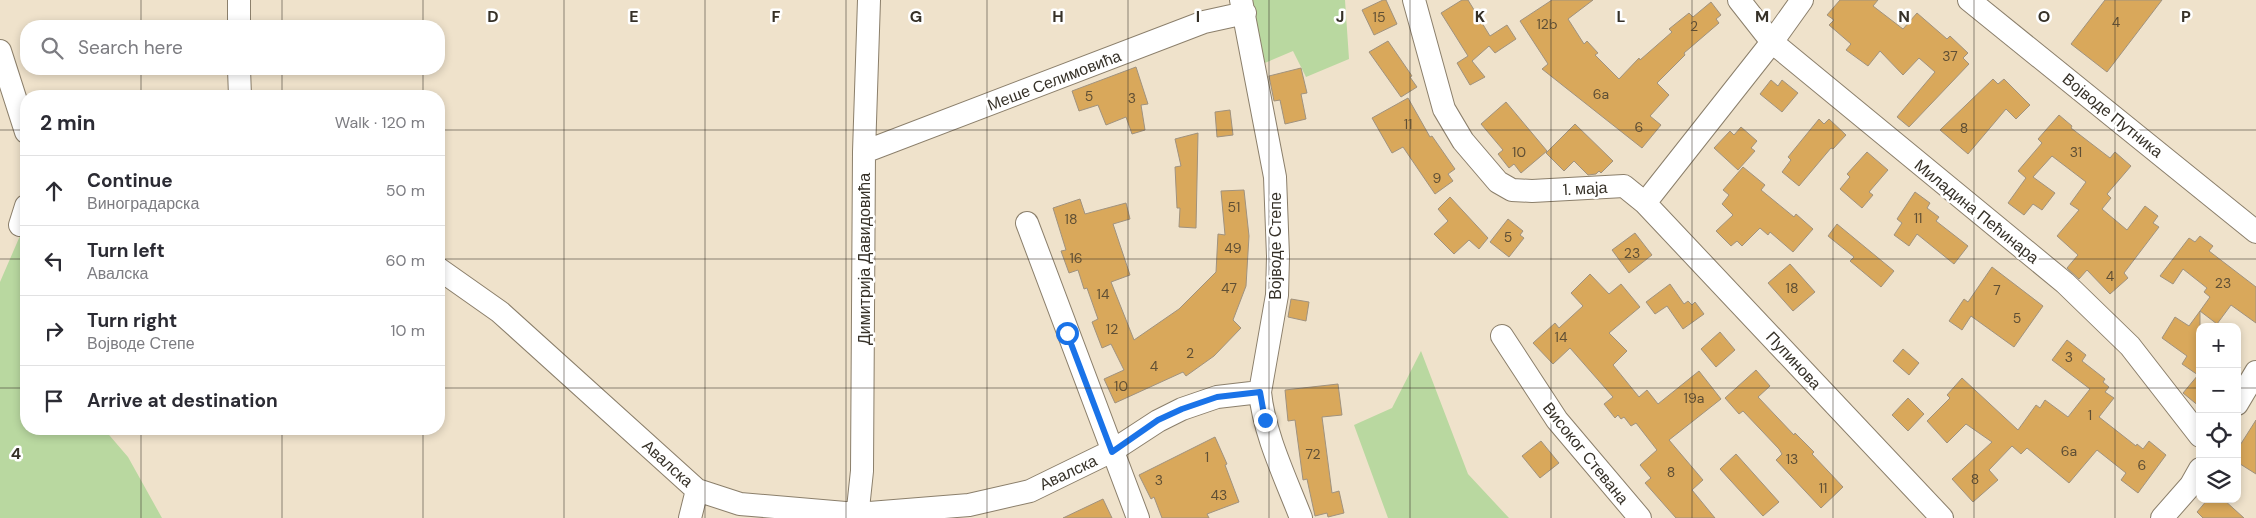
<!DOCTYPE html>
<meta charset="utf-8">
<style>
body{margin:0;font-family:"DM Sans",sans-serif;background:#f7f7f7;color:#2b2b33}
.controls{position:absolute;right:15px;bottom:15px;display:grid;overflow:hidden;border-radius:10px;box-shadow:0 2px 8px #0003}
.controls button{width:45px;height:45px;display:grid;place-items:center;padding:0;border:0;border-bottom:1px solid #e1e1e2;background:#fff;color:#2b2b33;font:25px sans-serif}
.stop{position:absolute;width:15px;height:15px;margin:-11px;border:4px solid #1a73e8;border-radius:50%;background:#fff}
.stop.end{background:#1a73e8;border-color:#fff;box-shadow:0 1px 5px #0008}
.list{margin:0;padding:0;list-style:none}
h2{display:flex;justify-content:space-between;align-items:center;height:65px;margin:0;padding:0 20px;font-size:21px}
h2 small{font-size:16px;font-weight:400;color:#7c7c81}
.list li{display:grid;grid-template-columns:32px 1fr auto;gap:15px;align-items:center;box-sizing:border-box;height:70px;padding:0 20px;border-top:1px solid #e1e1e2}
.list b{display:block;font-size:19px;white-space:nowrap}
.list p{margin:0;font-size:16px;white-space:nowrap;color:#7c7c81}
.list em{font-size:16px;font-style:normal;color:#7c7c81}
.icon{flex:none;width:28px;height:28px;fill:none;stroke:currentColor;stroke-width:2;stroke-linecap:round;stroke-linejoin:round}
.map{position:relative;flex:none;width:2256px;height:518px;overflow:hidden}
.search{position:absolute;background:#fff;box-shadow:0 2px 8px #0003;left:20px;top:20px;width:425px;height:55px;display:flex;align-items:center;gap:12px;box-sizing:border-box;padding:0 18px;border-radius:20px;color:#7c7c81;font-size:19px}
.panel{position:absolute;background:#fff;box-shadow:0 2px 8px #0003;left:20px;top:90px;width:425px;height:345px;border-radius:20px}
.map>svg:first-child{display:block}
</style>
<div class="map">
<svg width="2256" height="518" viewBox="0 0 2256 518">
<rect width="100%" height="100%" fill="#efe2cb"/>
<path fill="#b9d8a0" d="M1250,0H1345L1349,59L1306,77L1293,51L1260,65Z
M26,222V429H104L128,457L162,518H0V282Z
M1421,351L1468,474L1509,518H1388L1354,425L1392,408Z"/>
<path fill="#d9a85b" stroke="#a0927e" d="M1383,0H1386L1397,24L1374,35L1362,10Z
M1462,0H1468L1490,36L1507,25L1516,39L1495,53L1489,46L1472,61L1485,77L1470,85L1457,63L1468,56L1441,13Z
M1552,0H1593L1568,19L1584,44L1587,41L1598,53L1595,55L1619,79L1639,58L1640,60L1672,32L1669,29L1689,13L1693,17L1711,2L1721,15L1716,19L1719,23L1684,53L1685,55L1657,83L1669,95L1650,116L1661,125L1642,148L1542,69L1548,64L1520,21Z
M1840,0H1878L1873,6L1903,29L1917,13L1947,39L1950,36L1968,53L1963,58L1969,64L1909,127L1897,117L1935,72L1919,58L1903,75L1880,51L1868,66L1846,50L1851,44L1829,25L1834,20L1827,15Z
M2105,0H2162L2107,72L2071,44Z
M1388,41L1412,76L1410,77L1417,87L1401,97L1369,52Z
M1136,67L1148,104L1141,105L1145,130L1132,134L1126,117L1106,125L1098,105L1079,111L1072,91Z
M1301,68L1307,93L1301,94L1306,119L1285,124L1280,100L1274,101L1269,76Z
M1993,79L1998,84L2004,79L2030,105L2016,119L2006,109L1968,154L1940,130Z
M1771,80L1778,86L1782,80L1798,93L1782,112L1760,94Z
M1408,98L1430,137L1432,136L1455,169L1448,174L1453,181L1435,194L1403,147L1392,153L1372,118Z
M1506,102L1547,151L1521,173L1514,164L1509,168L1498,154L1503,150L1481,124Z
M1230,110L1233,135L1217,137L1215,112Z
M2059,115L2072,126L2071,128L2110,158L2115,152L2131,166L2107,194L2111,198L2102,209L2127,230L2145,206L2158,216L2153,223L2159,227L2124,273L2128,278L2110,294L2087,270L2079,279L2067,268L2078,255L2057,236L2079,210L2070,204L2086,182L2052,156L2033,177L2055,193L2042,210L2033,204L2024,215L2008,203L2026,178L2018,171L2042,143L2038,139Z
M1819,119L1824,124L1829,119L1846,135L1833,149L1831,148L1799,186L1782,172L1791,160L1788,157Z
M1575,124L1613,161L1601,173L1599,171L1596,174L1588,175L1574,161L1564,171L1546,153Z
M1741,127L1757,141L1751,148L1755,151L1738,170L1714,148L1730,131L1734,135Z
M1198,133L1196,228L1179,227L1180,208H1177L1175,167L1181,166L1175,139Z
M1867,152L1888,170L1869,192L1873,195L1862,208L1840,189L1850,177L1847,174Z
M1743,167L1765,185L1761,190L1794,217L1796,214L1813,229L1793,252L1770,232L1768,235L1760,228L1742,246L1737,241L1731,246L1716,231L1733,215L1722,204L1729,195L1723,190Z
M1244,190L1249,236L1246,286L1233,320L1241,328L1214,356L1186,376L1183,372L1115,403L1104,379L1124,370L1111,344L1102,348L1092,322L1098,319L1087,288L1084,289L1078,270L1069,273L1061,251L1066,250L1053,208L1080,199L1085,214L1126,203L1130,219L1113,224L1130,275L1111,282L1134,340L1179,309L1216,272L1218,234L1225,235L1221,191Z
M1915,192L1930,203L1927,208L1939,217L1936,221L1968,246L1954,264L1917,234L1909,246L1894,235L1902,223L1897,219Z
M1450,197L1488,238L1479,249L1469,240L1454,254L1434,234L1448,221L1438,209Z
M1508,219L1523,231L1520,235L1524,238L1509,257L1490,242Z
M1837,224L1894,271L1881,287L1850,261L1854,257L1828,236Z
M1635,233L1652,255L1629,273L1612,250Z
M2200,236L2213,246L2209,251L2256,287V323L2231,305L2217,324L2200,311L2210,297L2204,292L2207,288L2183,269L2173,284L2160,276L2189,238L2195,242Z
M1790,264L1815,292L1793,311L1768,283Z
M1992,267L2043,306L2014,347L1971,316L1962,330L1949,321L1964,299L1968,302Z
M1590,274L1609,294L1621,284L1640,307L1609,333L1627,351L1613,365L1639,397L1647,390L1658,404L1699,371L1721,399L1669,440L1703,480L1692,490L1715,518H1676L1645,483L1651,478L1640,465L1657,450L1636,423L1631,426L1624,417L1621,419L1618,415L1615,418L1604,404L1613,397L1570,348L1553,364L1533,343L1555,323L1559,328L1583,306L1571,293Z
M1670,284L1684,304L1688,301L1692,305L1695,302L1704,314L1683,329L1667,306L1655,314L1646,302Z
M1291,299L1309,302L1306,321L1288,317Z
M2200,311V407L2183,393L2198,375L2182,364L2187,356L2162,338L2175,317L2189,326Z
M1720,332L1735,350L1716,367L1701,349Z
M2067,340L2086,355L2082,361L2105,379L2103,382L2109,387L2105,392L2114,398L2099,417L2136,446L2137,444L2143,449L2149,441L2166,455L2138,493L2121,480L2126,473L2097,450L2069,483L2027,448L2021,454L2012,446L1989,470L1998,480L1973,502L1952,479L1992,442L1966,424L1947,443L1927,421L1950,398L1947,395L1962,378L2018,430L2036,405L2040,408L2045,400L2068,417L2090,389L2052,360Z
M1903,349L1919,363L1909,375L1893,361Z
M1756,370L1770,386L1758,397L1794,435L1795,433L1814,452L1812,454L1843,487L1821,508L1776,460L1782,454L1779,449L1743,411L1739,414L1725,398Z
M1338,384L1342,415L1322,417L1332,493L1339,491L1344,513L1328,517L1327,513L1315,516L1307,479L1303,480L1295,420L1288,421L1285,390Z
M1908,398L1924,414L1908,431L1892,415Z
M2256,420V474L2237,462V450Z
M1215,437L1227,464L1225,465L1239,502L1207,514L1209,518H1162L1154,497L1151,499L1139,475Z
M1541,441L1559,463L1540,478L1522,456Z
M1736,454L1779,502L1763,516L1720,469Z
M1103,499L1112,518H1063Z
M2208,499H2223L2244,518H2203L2197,512Z"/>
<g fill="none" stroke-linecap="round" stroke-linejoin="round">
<g stroke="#8b7f6b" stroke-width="24">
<path id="minor" d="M239,0V26
M1241,0L1275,177L1278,256L1277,295L1260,392C1264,434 1286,479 1301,518
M1414,0L1444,109L1463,141L1498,182L1512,190L1532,191L1624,186L1645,203L1942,518
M1739,0L1772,42L2065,283L2130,346L2200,436
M1969,0L2256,232
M0,51L26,132
M239,69L240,96
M864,152L1204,22L1245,13
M1645,203L1772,42L1802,0
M1027,223L1138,518
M20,225L26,206
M439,269L500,312L697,490L740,504L857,514L969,505L1030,491L1112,451L1158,421L1182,409L1217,397L1260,392
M1502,336L1557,420L1640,518
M2237,404L2256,372
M690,518L697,490
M857,518L862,471L864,152L869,0
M2162,518L2191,485L2200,469"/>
</g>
<use href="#minor" stroke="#fff" stroke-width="22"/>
</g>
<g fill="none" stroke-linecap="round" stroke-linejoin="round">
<path stroke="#1a73e8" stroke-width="6" d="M1067,333L1112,452L1158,420L1182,409L1217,397L1260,392L1265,420"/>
</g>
<path fill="none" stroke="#363128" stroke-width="1" stroke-opacity="0.55" d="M141,0V26M282,0V26M423,0V26M564,0V518M705,0V518M846,0V518M987,0V518M1128,0V518M1269,0V518M1410,0V518M1551,0V518M1692,0V518M1833,0V518M1974,0V518M2115,0V518M141,69V96M282,69V96M423,69V96M0,130H26M439,130H2256M0,259H26M439,259H2256M0,388H26M439,388H2200M2237,388H2256M141,429V518M282,429V518M423,429V518"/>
<g text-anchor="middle" stroke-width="5" stroke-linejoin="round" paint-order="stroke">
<g font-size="14" fill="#5f4f35">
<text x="1379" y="22">15</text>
<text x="2116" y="27">4</text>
<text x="1547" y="29">12b</text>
<text x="1694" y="31">2</text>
<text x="1950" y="61">37</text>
<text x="1601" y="99">6a</text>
<text x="1089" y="101">5</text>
<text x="1132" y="103">3</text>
<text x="1408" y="129">11</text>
<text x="1639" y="132">6</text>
<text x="1964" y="133">8</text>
<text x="1519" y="157">10</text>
<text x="2076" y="157">31</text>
<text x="1437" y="183">9</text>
<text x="1234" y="212">51</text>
<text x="1918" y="223">11</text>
<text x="1071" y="224">18</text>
<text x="1508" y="242">5</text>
<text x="1233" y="253">49</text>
<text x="1632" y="258">23</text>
<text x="1076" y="263">16</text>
<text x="2110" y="281">4</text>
<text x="2223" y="288">23</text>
<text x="1229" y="293">47</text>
<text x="1792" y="293">18</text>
<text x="1997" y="295">7</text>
<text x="1103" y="299">14</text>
<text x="2017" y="323">5</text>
<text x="1112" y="334">12</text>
<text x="1561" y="342">14</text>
<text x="1190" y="358">2</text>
<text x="2069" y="362">3</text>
<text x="1154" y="371">4</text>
<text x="1121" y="391">10</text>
<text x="1694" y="403">19a</text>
<text x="2090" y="420">1</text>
<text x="2069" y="456">6a</text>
<text x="1313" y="459">72</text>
<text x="1207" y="462">1</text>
<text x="1792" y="464">13</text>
<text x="2142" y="470">6</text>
<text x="1671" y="477">8</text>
<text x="1975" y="484">8</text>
<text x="1159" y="485">3</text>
<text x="1823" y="493">11</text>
<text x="1219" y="500">43</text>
</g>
<g font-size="16" fill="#363128" stroke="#fff">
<text transform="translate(1054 80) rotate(-21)" y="6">Меше Селимовића</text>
<text transform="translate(2113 115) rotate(39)" y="6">Војводе Путника</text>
<text transform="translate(1585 188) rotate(-3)" y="6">1. маја</text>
<text transform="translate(1977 211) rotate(39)" y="6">Миладина Пећинара</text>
<text transform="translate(1275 246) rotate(-90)" y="6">Војводе Степе</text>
<text transform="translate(864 259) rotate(-90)" y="6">Димитрија Давидовића</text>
<text transform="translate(1794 360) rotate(47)" y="6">Пупинова</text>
<text transform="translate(1586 453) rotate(51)" y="6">Високог Стевана</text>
<text transform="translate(668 463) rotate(42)" y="6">Авалска</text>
<text transform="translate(1068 472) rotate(-25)" y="6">Авалска</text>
</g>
</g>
<g font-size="16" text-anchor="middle" font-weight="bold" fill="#363128" stroke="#fff" stroke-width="5" stroke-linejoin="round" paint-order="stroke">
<text x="493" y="22">D</text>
<text x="634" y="22">E</text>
<text x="776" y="22">F</text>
<text x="916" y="22">G</text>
<text x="1058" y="22">H</text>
<text x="1198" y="22">I</text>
<text x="1340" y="22">J</text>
<text x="1480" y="22">K</text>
<text x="1621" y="22">L</text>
<text x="1762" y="22">M</text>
<text x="1904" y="22">N</text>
<text x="2044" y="22">O</text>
<text x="2186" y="22">P</text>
<text x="16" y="459">4</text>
</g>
</svg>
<div class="controls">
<button>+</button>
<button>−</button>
<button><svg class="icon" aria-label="locate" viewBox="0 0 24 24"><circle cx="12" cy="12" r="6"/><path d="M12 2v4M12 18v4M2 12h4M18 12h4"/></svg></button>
<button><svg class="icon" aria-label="layers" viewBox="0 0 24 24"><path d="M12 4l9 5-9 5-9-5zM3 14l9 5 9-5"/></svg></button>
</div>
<div class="stop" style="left:1067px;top:333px"></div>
<div class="stop end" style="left:1265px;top:420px"></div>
<div class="search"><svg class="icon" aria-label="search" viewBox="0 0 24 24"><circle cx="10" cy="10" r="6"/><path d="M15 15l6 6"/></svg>Search here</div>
<section class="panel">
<h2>2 min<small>Walk · 120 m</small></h2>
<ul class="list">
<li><svg class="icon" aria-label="ahead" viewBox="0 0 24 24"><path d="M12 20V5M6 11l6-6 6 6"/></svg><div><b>Continue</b><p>Виноградарска</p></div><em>50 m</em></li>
<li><svg class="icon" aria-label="left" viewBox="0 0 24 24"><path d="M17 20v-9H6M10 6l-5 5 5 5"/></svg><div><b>Turn left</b><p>Авалска</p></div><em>60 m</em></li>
<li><svg class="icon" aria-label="right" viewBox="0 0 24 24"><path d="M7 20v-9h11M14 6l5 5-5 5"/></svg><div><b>Turn right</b><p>Војводе Степе</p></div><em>10 m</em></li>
<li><svg class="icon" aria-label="arrive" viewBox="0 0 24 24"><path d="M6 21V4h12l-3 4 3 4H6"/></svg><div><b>Arrive at destination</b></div></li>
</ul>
</section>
</div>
